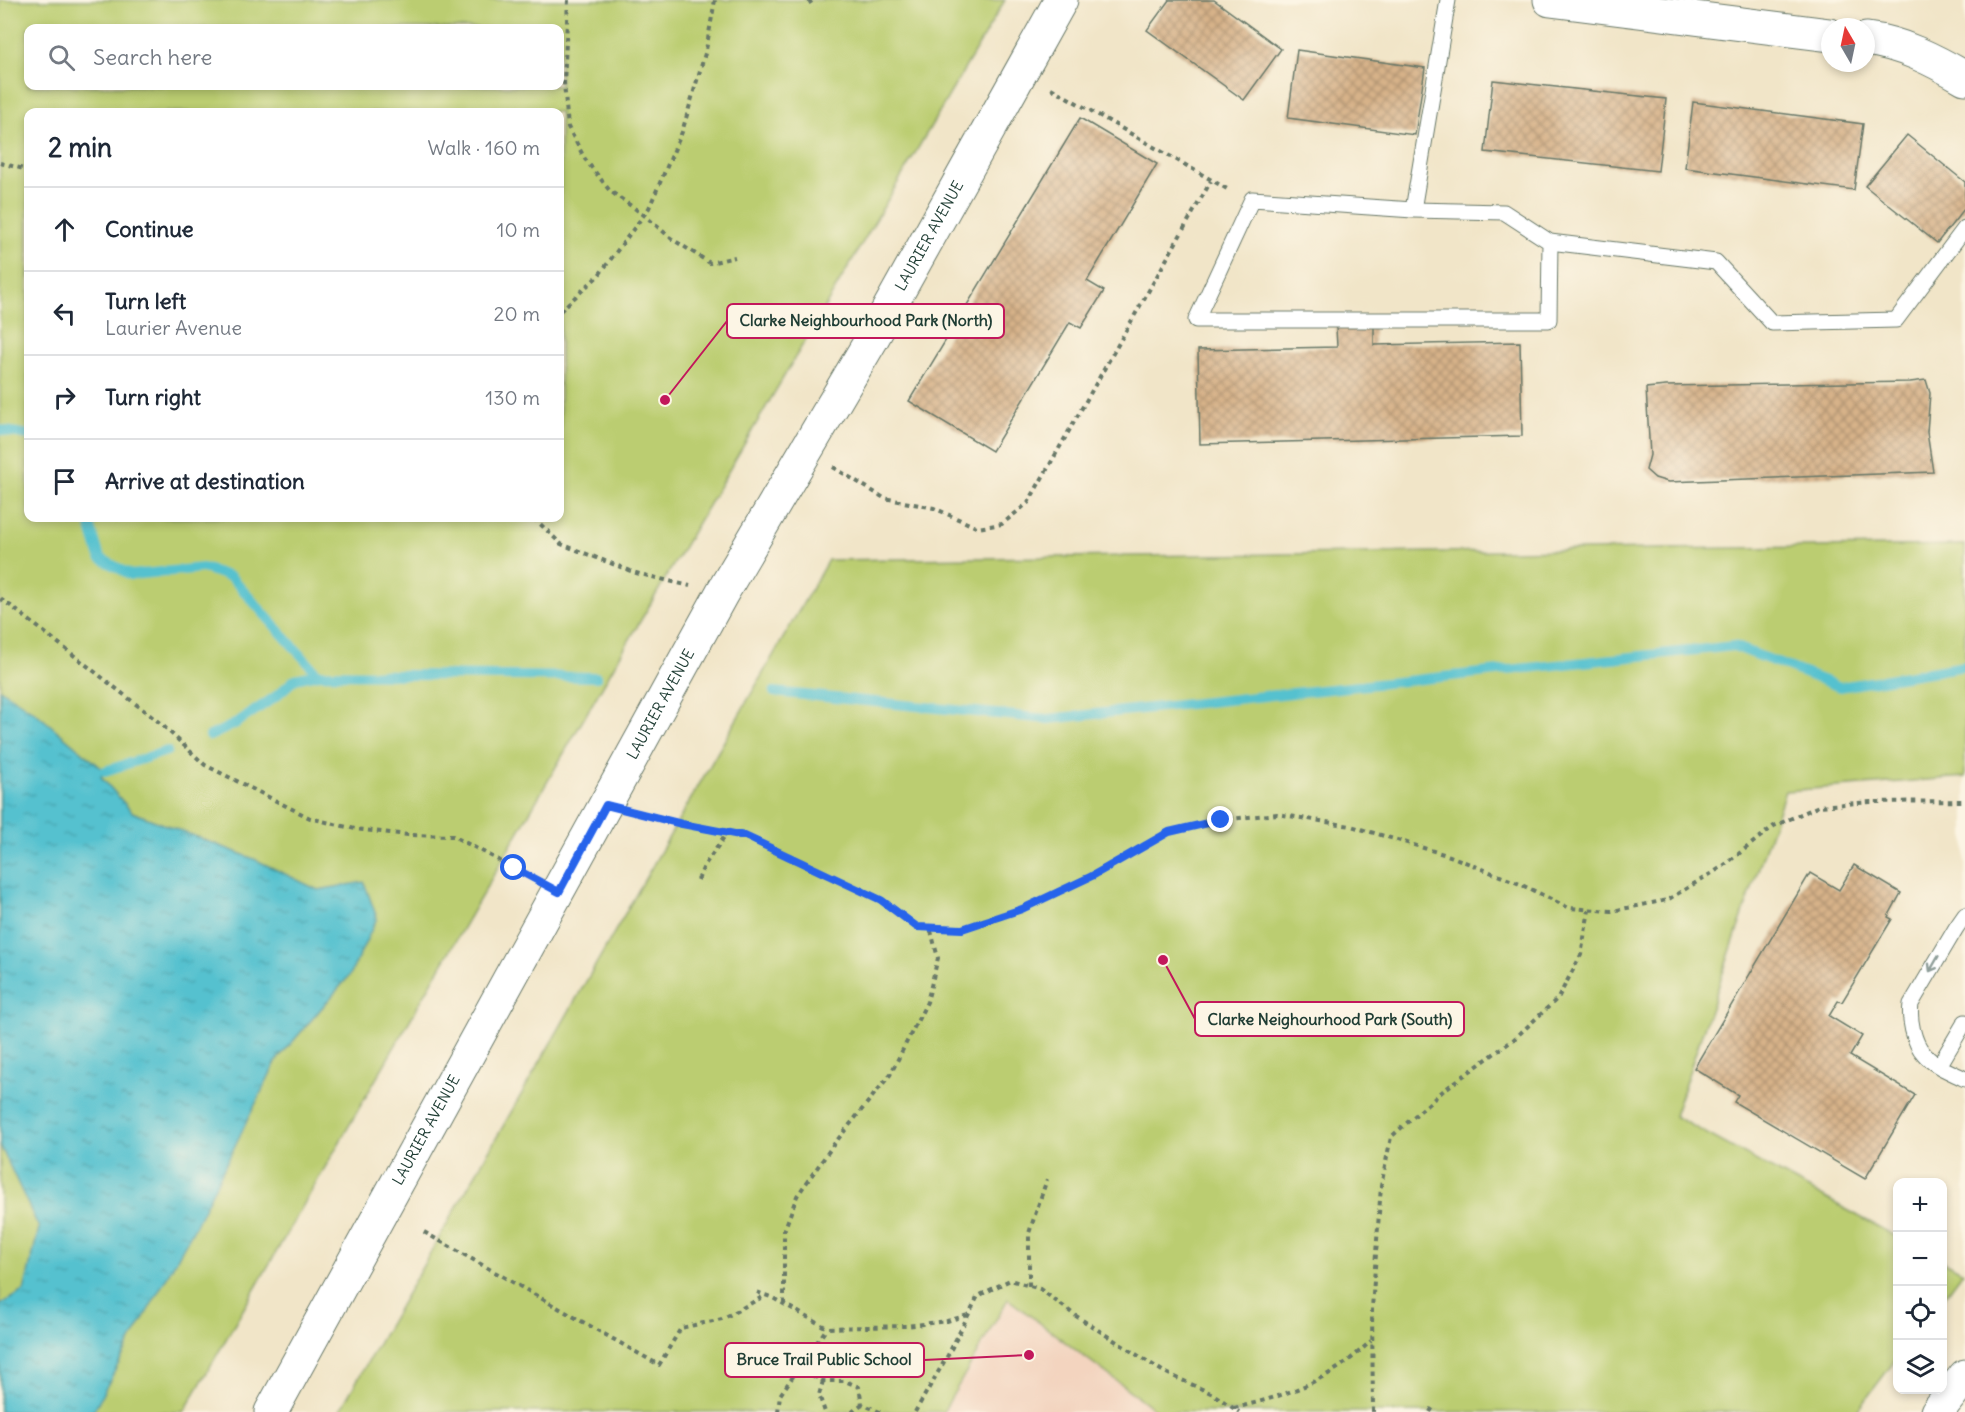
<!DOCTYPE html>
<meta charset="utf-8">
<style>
body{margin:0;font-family:Delius,sans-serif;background:#f6f6f7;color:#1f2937}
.controls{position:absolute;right:18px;bottom:18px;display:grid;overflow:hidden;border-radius:12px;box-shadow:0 3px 9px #0003}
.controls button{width:54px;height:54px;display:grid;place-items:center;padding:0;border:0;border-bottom:2px solid #e0e1e3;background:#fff;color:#1f2937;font:30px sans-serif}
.compass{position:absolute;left:1821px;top:18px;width:54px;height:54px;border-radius:50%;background:#fff;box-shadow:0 3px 9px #0003;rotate:351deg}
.stop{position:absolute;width:18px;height:18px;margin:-14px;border:4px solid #2563eb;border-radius:50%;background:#fff}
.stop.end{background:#2563eb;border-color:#fff;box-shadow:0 2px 6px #0008}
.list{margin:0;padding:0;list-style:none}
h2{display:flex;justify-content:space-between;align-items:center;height:78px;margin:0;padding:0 24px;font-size:26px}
h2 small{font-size:20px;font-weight:400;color:#747a83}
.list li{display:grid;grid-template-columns:39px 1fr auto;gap:18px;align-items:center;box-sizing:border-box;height:84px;padding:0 24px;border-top:2px solid #e0e1e3}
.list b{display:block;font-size:22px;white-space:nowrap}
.list p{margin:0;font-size:20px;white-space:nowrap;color:#747a83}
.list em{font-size:20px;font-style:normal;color:#747a83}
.icon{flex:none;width:33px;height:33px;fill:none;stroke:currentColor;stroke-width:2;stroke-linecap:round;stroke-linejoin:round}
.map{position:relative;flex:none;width:1965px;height:1412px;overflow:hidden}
.search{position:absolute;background:#fff;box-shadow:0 3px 9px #0003;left:24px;top:24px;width:540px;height:66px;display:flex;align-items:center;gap:15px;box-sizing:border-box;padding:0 21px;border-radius:12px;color:#747a83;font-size:22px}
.panel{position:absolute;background:#fff;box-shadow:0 3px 9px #0003;left:24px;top:108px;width:540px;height:414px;border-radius:12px}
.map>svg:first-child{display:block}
</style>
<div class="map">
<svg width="1965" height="1412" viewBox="0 0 1965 1412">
<defs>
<pattern id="water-ripples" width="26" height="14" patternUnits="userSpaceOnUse" patternTransform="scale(1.5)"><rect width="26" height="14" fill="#55c1cf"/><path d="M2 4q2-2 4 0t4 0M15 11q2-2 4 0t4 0" fill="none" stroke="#469ea9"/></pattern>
<pattern id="building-cross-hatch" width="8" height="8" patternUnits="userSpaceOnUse" patternTransform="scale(1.5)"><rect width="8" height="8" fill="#d7b289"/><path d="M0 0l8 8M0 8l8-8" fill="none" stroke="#ae9271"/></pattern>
</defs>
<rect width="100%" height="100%" fill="#fcf5e5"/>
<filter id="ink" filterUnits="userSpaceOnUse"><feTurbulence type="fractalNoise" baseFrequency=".0167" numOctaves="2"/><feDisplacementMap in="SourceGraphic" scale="12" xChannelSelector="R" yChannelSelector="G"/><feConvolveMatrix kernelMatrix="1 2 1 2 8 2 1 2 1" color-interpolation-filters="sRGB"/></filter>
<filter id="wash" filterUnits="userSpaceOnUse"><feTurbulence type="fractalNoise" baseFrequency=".008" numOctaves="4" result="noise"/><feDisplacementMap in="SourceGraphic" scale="24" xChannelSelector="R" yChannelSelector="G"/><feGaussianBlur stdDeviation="1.35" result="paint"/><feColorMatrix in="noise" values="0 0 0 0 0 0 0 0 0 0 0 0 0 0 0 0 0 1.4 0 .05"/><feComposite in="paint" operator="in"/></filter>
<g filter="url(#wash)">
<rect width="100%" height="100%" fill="#f1e5c8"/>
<path fill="#f3d4bf" d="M1008,1299L1158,1412H943Z"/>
<path fill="#bbcd71" stroke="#6d8552" stroke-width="1.5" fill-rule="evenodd" d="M0,0H1005L621,654L184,1412H0ZM28,28H560V86H28ZM28,112H560V518H28Z
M1965,545V777L1785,791L1674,1116L1897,1237V1358L1856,1412H1158L1008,1299L943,1412H339L828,560Z
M1943,1261L1963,1272L1943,1299Z"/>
<path fill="url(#water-ripples)" stroke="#3a7f82" stroke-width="1.5" d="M0,689L36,713L105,771L101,777L132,812L254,859L318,890L364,882L377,918L350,975L277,1060L196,1225L128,1346L93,1412H0V1305L24,1291L39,1228L0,1145Z"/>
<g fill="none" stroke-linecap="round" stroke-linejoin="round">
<path stroke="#55c1cf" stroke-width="10" d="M0,430L28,435
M88,518L100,558L131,575L203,568L231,577L318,674
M774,692L1048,719L1734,646L1840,687L1965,666
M210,736L235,724L275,697L295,679L318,674L597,677
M105,771L167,751"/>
</g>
<g id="blocks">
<path fill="url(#building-cross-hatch)" d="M1169,0H1214L1281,49L1244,100L1147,30Z
M1297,50L1425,68L1415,135L1288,118Z
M1493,80L1666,99L1658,171L1485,152Z
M1693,102L1863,124L1854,190L1685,168Z
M1080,118L1157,164L1087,281L1104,291L1081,328L1070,322L992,451L909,401Z
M1907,135L1965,182V208L1937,243L1865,186Z
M1374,326V345L1520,342L1522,436L1200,444L1198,350L1337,347L1336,327Z
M1926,380L1930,393L1927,432L1933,472L1668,482L1655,478L1646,470L1650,455L1646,388L1666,386L1910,382Z
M1854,865L1901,893L1888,917L1892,919L1842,1002L1838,1001L1829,1016L1862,1036L1850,1056L1915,1095L1865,1179L1734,1102L1738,1095L1694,1068L1810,873L1839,890Z"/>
</g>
</g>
<g filter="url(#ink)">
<use href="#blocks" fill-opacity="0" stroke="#687868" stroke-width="1.5"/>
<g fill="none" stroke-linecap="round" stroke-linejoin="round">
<g stroke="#687868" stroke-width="17">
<path id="lane" d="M1448,0L1413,210L1504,212L1550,242L1716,262L1772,323L1896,320L1965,228
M1413,210L1252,199L1196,320H1549L1550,242
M1965,915L1956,928L1911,1004C1909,1019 1913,1042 1924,1054C1934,1066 1951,1072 1965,1079
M1939,1066L1965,1022"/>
</g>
<g stroke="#687868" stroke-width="35">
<g id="secondary">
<path d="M1550,0L1830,35"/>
<path d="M1866,39C1901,43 1934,60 1965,78"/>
<path id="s1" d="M271,1412L722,593L873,337L1061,0"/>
<path d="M1937,1412L1965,1376"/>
</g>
</g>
<path stroke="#687868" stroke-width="4" stroke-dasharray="4.5 4.5" stroke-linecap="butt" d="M568,0L564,83L568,127L585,159L610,191L644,215L672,239L710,263L735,257
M809,0L812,5
M1051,88L1229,190
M0,163L28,170
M560,311L599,275L649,208L682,132L706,50L715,0
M833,467L884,498L934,508L978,528L1002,524L1028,503L1211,181
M534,518L561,544L636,573L690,586
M0,599L11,606L160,723L205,765L310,818L355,829L408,835L453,836L529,876
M639,813L682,824L745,836L881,900L917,927L962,929L1022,909L1092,876L1169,832L1221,820L1277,814L1351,826L1450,856L1520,884L1569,908L1612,911L1667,900L1722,867L1774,826L1819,806L1871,802L1965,801
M698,880L704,866L727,833
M424,1232L659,1365L681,1328L722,1319L766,1295
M1029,1286V1233L1047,1179
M757,1292L773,1298L827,1328L906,1326L947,1321L968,1315
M784,1304V1231L797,1196L834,1144L890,1075L927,1002L938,958L930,927
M797,1368L823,1381H845L859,1387L862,1404L880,1412
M823,1381L819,1395L825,1412
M1234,1408C1270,1400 1307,1388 1338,1368C1350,1360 1361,1350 1371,1341
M778,1412L780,1395L827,1328
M852,1412L862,1404
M915,1412L948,1355L978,1296L1010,1280L1040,1289L1076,1316L1164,1372L1213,1394L1239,1412
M1373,1412L1372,1308L1381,1186L1391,1137L1444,1090L1513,1040L1558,998L1581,955L1589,910
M1430,1412L1433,1407"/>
<use href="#lane" stroke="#fff" stroke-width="15"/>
<use href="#secondary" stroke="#fff" stroke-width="33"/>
</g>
<defs><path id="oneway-shaft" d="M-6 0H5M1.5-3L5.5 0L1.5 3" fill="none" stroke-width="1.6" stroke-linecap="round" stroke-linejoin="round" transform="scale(1.5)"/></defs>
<use stroke="#8f9e9a" href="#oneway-shaft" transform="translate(1934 964) rotate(120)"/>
</g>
<g fill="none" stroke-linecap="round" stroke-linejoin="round" filter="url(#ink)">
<path stroke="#2563eb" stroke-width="8" d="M514,868L559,892L606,805L682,824L745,836L881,900L917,927L962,929L1022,909L1092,876L1169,832L1221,820"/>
</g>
<g text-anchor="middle" stroke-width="5" stroke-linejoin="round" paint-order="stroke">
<g font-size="15" fill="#1f3d34" stroke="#fcf5e5">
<text dy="5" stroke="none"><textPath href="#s1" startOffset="1348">LAURIER AVENUE</textPath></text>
<text dy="5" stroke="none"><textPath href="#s1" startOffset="808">LAURIER AVENUE</textPath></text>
<text dy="5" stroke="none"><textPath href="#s1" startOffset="322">LAURIER AVENUE</textPath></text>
</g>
</g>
<path fill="none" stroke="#c2185b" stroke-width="2" d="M665 400L727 321M1163 960L1195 1019M1029 1355L924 1360"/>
<g fill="#c2185b" stroke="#fcf5e5" stroke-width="2">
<circle cx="665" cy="400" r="6"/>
<circle cx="1163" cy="960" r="6"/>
<circle cx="1029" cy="1355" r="6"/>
</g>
<g fill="#fcf5e5" stroke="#c2185b" stroke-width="2">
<rect x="727" y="304" width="277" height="34" rx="6"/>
<rect x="1195" y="1002" width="269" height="34" rx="6"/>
<rect x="725" y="1343" width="199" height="34" rx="6"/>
</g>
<g font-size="16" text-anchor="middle" font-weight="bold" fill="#1f3d34">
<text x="866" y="326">Clarke Neighbourhood Park (North)</text>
<text x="1330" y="1025">Clarke Neighourhood Park (South)</text>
<text x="824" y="1365">Bruce Trail Public School</text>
</g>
</svg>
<div class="controls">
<button>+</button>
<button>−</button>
<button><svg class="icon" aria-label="locate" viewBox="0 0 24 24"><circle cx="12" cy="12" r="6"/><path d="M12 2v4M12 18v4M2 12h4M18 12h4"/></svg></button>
<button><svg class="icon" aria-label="layers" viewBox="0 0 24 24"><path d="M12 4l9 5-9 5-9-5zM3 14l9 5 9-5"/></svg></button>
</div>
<svg class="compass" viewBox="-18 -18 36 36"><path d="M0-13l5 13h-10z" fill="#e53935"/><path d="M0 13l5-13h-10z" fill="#747a83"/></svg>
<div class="stop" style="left:514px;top:868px"></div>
<div class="stop end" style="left:1221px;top:820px"></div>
<div class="search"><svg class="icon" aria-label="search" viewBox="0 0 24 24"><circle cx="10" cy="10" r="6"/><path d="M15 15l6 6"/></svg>Search here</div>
<section class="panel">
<h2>2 min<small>Walk · 160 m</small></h2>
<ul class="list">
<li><svg class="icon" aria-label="ahead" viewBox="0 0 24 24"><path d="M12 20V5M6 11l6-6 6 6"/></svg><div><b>Continue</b></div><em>10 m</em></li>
<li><svg class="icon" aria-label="left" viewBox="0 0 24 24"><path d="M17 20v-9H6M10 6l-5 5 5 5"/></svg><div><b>Turn left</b><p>Laurier Avenue</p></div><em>20 m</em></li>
<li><svg class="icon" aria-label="right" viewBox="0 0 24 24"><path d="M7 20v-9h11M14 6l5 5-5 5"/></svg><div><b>Turn right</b></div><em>130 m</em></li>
<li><svg class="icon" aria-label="arrive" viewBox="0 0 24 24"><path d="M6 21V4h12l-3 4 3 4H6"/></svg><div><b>Arrive at destination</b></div></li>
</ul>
</section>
</div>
